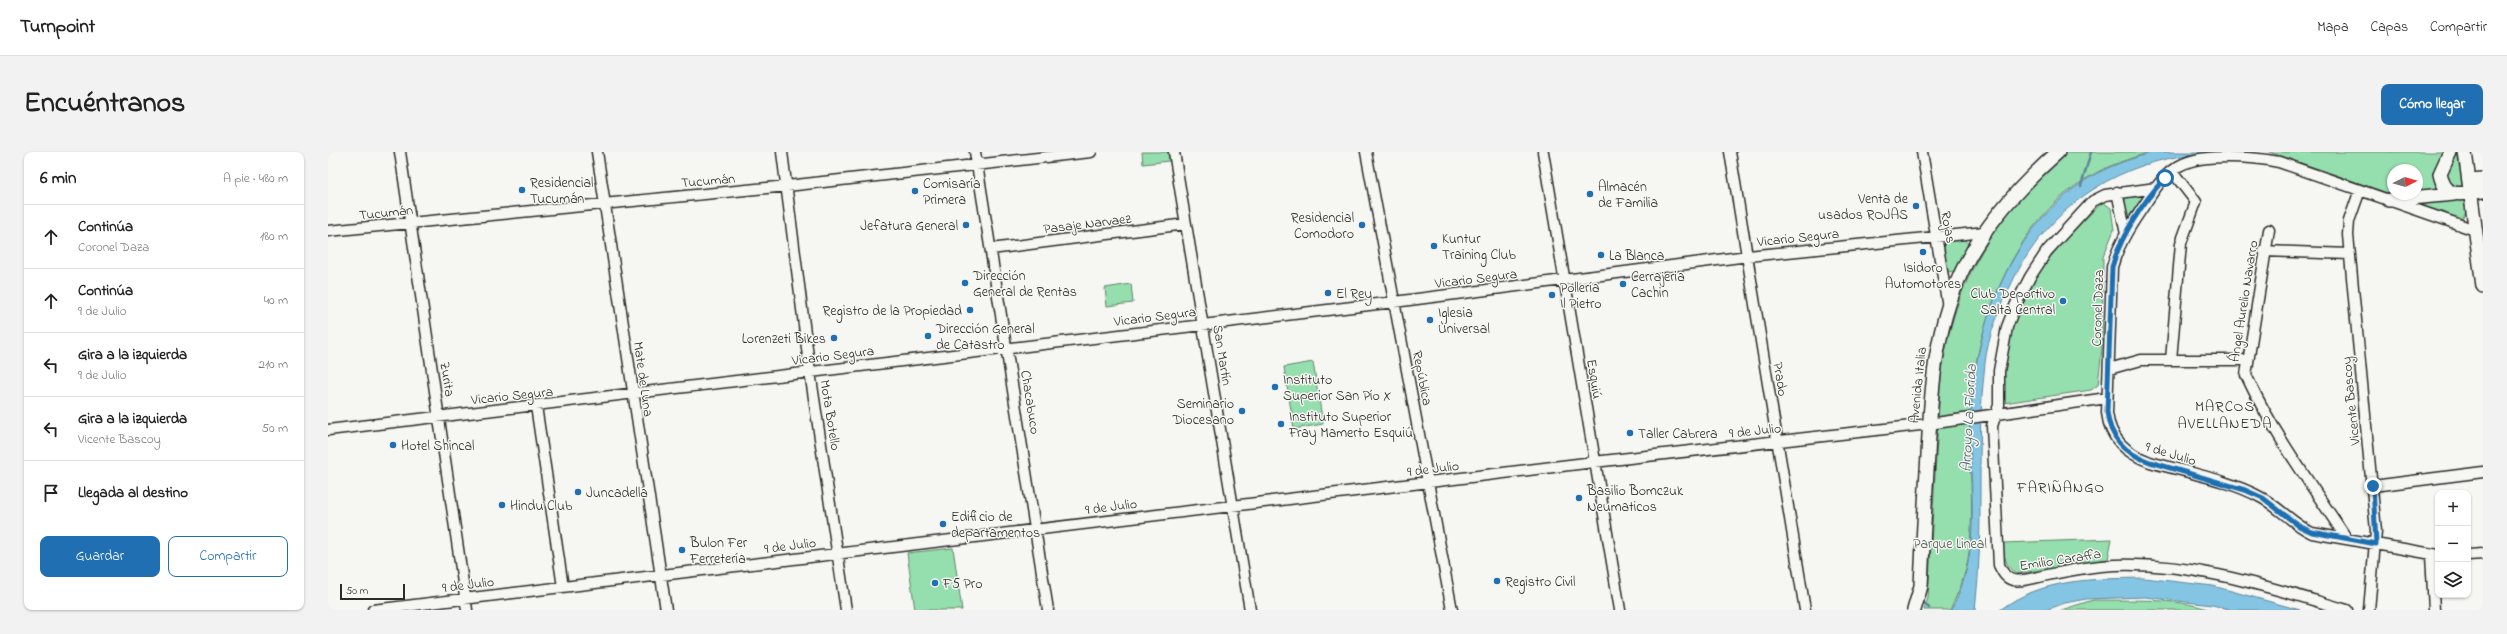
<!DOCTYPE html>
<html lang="es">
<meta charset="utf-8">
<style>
body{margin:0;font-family:"Indie Flower",sans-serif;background:#f2f2f2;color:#222}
.controls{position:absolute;right:12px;bottom:12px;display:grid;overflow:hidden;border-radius:8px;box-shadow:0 1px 3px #0004}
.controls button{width:36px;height:36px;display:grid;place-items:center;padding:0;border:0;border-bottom:1px solid #e0e0e0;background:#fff;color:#222;font:20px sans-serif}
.compass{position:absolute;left:2059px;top:12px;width:36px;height:36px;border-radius:50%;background:#fff;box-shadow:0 1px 3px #0004;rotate:85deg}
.scale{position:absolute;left:12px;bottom:10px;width:65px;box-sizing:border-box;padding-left:4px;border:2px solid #2b2b2b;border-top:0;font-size:11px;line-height:14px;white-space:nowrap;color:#2b2b2b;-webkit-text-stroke:3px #f6f6f2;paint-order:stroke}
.stop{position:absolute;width:12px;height:12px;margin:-9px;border:3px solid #1f6fb2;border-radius:50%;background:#fff}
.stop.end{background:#1f6fb2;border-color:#fff;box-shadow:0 1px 4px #0008}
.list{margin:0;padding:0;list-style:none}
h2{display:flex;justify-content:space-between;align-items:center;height:52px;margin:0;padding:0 16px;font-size:17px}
h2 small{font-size:13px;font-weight:400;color:#767676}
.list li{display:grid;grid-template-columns:26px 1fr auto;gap:12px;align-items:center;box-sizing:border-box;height:64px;padding:0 16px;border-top:1px solid #e0e0e0}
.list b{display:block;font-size:15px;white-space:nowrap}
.list p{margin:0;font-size:13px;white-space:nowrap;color:#767676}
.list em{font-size:13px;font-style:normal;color:#767676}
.actions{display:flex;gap:8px;padding:12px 16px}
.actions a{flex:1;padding:9px 0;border:1px solid #1f6fb2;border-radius:8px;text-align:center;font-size:14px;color:#1f6fb2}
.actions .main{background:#1f6fb2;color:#fff}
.icon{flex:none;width:22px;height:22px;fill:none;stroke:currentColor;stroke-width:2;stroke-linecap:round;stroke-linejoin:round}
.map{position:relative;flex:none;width:2155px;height:458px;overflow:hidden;border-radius:8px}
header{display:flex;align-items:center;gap:24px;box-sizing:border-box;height:56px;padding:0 20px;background:#fff;border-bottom:1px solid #e0e0e0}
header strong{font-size:19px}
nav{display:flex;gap:22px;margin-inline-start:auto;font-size:14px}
.intro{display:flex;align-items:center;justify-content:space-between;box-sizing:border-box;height:96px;padding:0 24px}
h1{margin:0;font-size:28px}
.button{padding:10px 18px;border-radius:8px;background:#1f6fb2;color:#fff;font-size:14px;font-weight:700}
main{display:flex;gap:24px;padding:0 24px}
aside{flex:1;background:#fff;border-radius:8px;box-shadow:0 1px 3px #0004}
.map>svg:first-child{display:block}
</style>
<header>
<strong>Turnpoint</strong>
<nav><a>Mapa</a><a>Capas</a><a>Compartir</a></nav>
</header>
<div class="intro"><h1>Encuéntranos</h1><a class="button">Cómo llegar</a></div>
<main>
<aside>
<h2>6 min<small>A pie · 480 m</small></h2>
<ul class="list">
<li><svg class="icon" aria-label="ahead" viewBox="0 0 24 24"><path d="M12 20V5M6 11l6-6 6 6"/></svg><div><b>Continúa</b><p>Coronel Daza</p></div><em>180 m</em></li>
<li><svg class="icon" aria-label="ahead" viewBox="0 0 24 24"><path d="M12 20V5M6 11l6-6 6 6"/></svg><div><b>Continúa</b><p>9 de Julio</p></div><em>40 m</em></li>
<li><svg class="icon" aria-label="left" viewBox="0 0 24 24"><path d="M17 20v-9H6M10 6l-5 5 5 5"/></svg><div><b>Gira a la izquierda</b><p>9 de Julio</p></div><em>210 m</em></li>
<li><svg class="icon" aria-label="left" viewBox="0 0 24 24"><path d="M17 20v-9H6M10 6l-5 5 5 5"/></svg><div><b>Gira a la izquierda</b><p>Vicente Bascoy</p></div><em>50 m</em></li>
<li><svg class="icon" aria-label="arrive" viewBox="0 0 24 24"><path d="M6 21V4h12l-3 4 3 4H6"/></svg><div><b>Llegada al destino</b></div></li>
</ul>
<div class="actions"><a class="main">Guardar</a><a>Compartir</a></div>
</aside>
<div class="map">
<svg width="2155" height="458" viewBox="0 0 2155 458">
<rect width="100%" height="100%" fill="#f6f6f2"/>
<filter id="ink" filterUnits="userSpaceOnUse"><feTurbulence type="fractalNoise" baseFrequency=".025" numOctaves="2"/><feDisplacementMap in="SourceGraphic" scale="8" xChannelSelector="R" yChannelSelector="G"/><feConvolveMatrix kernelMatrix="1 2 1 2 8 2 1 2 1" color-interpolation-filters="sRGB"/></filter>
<g filter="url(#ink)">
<path fill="#95dead" stroke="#60846c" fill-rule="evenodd" d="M814,0H840L841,9L815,12Z
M1739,0H1822C1801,7 1780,13 1761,25C1684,70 1647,175 1642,259C1639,310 1651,378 1635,427C1632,438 1626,448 1622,458H1596L1600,446L1612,235C1623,133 1663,67 1739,0Z
M1941,0H2117C2107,17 2103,24 2116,41L2068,44ZM2065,18H2089V42H2065Z
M2127,0H2130L2135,36H2126L2119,29V16Z
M1815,42L1818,43L1800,65L1797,62V46L1801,43Z
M2136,47L2138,60L2135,66L2129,67L2082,50Z
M1775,50L1783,56L1786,78L1775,105L1774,196L1770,233L1763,238L1676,251C1673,158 1710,111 1775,50Z
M1638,87L1640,93L1626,119L1620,120L1618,118L1616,90Z
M803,132L805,151L779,154L777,136Z
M985,210L995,272L966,277L956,215Z
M1784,387L1780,407L1688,422C1677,414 1676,405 1675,391Z
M625,396L634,458H587L579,401Z
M1765,448C1803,449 1847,445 1882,458H1733Z"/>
<path fill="#84c5e4" stroke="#60879a" d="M1825,0H1888C1873,2 1857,3 1843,6C1769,21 1711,69 1681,137C1670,160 1660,185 1657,211C1647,293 1657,376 1647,458H1623C1628,448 1633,438 1636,427C1652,375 1639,312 1643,258C1648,171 1683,75 1761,26C1780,14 1803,7 1825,0Z
M1816,426L1885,434L1972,458H1905L1884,453L1817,445L1758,447L1737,451L1718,458H1672C1714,426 1766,427 1816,426Z"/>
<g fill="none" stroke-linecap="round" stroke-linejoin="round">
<path stroke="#60879a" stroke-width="2.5" d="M1753,34L1763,0
M1594,449L1601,456"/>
<g stroke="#2b2b2b" stroke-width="13">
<path id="minor" d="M72,0L139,458
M269,0L338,458
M454,0L482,220L518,458
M647,0L720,458
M846,0L922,458
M1038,0L1124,458
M1215,0L1292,458
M1402,0L1477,458
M1594,0L1620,155
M1828,36L1777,43L1765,49L1719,99L1702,125L1687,154L1679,175L1671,219V253L1664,274L1671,413C1674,419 1677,426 1685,428C1694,430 1705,426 1715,424C1738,419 1762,414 1787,413C1867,410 1943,436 2019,458
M2032,38L2021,69L2020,83L2048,379L2041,458
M1789,40L1798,82
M1941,78L1918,223C1945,281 1984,334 2019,387
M0,79L459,34L763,0
M663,97L858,72
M1936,99L2021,102
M1843,208L1853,91L1868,50L1844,19
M1781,217L1813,208H1919
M208,254L235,435
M0,278L1066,150L1420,104L1657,80
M2045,334L2155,320
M2103,403L2106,458
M2110,403L1984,381C1965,372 1952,356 1934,346C1902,328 1857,320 1822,310C1798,301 1782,287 1779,261L1784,115C1790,93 1801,76 1813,58C1824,42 1835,21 1853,13C1877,1 1925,5 1951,10L2147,78
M2140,403L2155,402
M45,458L1266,310L1601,272L1779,246"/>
</g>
<g stroke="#2b2b2b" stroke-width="16">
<path id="major" d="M2122,0L2112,22C2118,49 2134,41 2155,39
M2137,0L2155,134
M2141,28L2155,27
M2061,48L2126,42
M1586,458L1593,434C1595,390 1597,347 1600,303C1603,236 1607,170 1639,109C1661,68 1695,31 1730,0"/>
</g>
<use href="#minor" stroke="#f6f6f2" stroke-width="10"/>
<use href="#major" stroke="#f6f6f2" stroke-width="13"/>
</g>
</g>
<g fill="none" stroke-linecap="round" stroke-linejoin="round" filter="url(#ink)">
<path stroke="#1f6fb2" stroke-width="5" d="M1837,26C1815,50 1793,83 1784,115L1779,260C1782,287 1798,302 1822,310L1917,338L1935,346L1971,374L1984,380L2048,392L2045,334"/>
</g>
<g fill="#1f6fb2" stroke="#f6f6f2" stroke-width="1.5">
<circle cx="194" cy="38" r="4"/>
<circle cx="587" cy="39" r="4"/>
<circle cx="1262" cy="42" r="4"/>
<circle cx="1588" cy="54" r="4"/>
<circle cx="638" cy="73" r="4"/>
<circle cx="1034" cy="73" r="4"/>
<circle cx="1106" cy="94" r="4"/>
<circle cx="1595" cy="100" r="4"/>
<circle cx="1273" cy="103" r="4"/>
<circle cx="637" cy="131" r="4"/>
<circle cx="1295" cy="132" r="4"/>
<circle cx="1000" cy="141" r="4"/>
<circle cx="1224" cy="143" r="4"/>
<circle cx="1735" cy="149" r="4"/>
<circle cx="642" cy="158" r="4"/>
<circle cx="1102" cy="168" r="4"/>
<circle cx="600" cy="184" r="4"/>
<circle cx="506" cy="186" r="4"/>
<circle cx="947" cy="235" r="4"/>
<circle cx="914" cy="259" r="4"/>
<circle cx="953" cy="272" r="4"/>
<circle cx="1302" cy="281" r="4"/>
<circle cx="65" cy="293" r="4"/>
<circle cx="250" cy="340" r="4"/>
<circle cx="1251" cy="346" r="4"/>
<circle cx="174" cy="353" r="4"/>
<circle cx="615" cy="372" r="4"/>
<circle cx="354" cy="398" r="4"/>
<circle cx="1169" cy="429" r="4"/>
<circle cx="607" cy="431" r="4"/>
</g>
<g text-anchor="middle" stroke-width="3" stroke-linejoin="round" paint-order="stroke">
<g font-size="14" fill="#2b2b2b" stroke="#f6f6f2">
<text transform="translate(380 28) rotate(-5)" y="5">Tucumán</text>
<text transform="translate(58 60) rotate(-6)" y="5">Tucumán</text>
<text transform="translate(759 71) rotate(-7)" y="5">Pasaje Narvaez</text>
<text transform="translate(1621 75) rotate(80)" y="5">Rojas</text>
<text transform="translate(1470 85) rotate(-6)" y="5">Vicario Segura</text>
<text transform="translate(1148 126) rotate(-7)" y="5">Vicario Segura</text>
<text transform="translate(1915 149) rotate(-81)" y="5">Ángel Aurelio Navarro</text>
<text transform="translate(1769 156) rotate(-88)" y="5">Coronel Daza</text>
<text transform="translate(827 164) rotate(-7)" y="5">Vicario Segura</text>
<text transform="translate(505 203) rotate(-7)" y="5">Vicario Segura</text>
<text transform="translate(895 203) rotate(81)" y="5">San Martín</text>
<text transform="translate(1095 226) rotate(79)" y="5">República</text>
<text transform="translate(120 227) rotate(81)" y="5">Zurita</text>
<text transform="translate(316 227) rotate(82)" y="5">Mate de Luna</text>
<text transform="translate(1267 227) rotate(81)" y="5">Esquiú</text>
<text transform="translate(1453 227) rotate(81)" y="5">Prado</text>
<text transform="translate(1589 233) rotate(-84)" y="5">Avenida Italia</text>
<text transform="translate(184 243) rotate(-6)" y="5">Vicario Segura</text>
<text transform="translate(2022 249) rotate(-96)" y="5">Vicente Bascoy</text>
<text transform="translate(703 250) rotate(81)" y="5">Chacabuco</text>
<text transform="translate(503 263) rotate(81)" y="5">Mota Botello</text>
<text transform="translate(1427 278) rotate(-6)" y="5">9 de Julio</text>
<text transform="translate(1843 301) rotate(17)" y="5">9 de Julio</text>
<text transform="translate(1105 316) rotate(-7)" y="5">9 de Julio</text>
<text transform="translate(783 354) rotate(-7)" y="5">9 de Julio</text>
<text transform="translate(462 393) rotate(-7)" y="5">9 de Julio</text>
<text transform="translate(1732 407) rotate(-9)" y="5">Emilio Caraffa</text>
<text transform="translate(140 432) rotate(-7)" y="5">9 de Julio</text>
</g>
<g font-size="14" fill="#2b2b2b" stroke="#f6f6f2" text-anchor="start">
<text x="202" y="35">Residencial<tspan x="202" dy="16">Tucumán</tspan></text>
<text x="595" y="36">Comisaría<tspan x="595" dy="16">Primera</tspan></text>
<text x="1270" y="39">Almacén<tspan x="1270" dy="16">de Familia</tspan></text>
<text x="1580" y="51" text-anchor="end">Venta de<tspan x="1580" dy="16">usados ROJAS</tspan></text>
<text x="1026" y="70" text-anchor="end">Residencial<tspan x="1026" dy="16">Comodoro</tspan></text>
<text x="630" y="78" text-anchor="end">Jefatura General</text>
<text x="1114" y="91">Kuntur<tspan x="1114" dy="16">Training Club</tspan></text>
<text x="1281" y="108">La Blanca</text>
<text x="1595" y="120" text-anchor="middle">Isidoro<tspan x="1595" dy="16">Automotores</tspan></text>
<text x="645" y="128">Dirección<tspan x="645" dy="16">General de Rentas</tspan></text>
<text x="1303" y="129">Cerrajeria<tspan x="1303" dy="16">Cachin</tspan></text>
<text x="1232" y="140">Pollería<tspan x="1232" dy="16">Il Pietro</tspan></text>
<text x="1008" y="146">El Rey</text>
<text x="1727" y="146" text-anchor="end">Club Deportivo<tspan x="1727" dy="16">Salta Central</tspan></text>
<text x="634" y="163" text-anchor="end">Registro de la Propiedad</text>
<text x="1110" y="165">Iglesia<tspan x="1110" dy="16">Universal</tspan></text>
<text x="608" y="181">Dirección General<tspan x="608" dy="16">de Catastro</tspan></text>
<text x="498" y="191" text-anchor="end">Lorenzeti Bikes</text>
<text x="955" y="232">Instituto<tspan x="955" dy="16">Superior San Pío X</tspan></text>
<text x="906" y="256" text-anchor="end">Seminario<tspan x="906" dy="16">Diocesano</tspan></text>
<text x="961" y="269">Instituto Superior<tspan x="961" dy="16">Fray Mamerto Esquiú</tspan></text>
<text x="1310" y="286">Taller Cabrera</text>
<text x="73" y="298">Hotel Shincal</text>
<text x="1259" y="343">Basilio Bomczuk<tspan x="1259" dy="16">Neumaticos</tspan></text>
<text x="258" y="345">Juncadella</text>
<text x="182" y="358">Hindu Club</text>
<text x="623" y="369">Edificio de<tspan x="623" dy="16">departamentos</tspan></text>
<text x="362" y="395">Bulon Fer<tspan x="362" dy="16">Ferretería</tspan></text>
<text x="1177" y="434">Registro Civil</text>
<text x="615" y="436">F5 Pro</text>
</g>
<g font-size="14" fill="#46584c" stroke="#f6f6f2">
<text x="1622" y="396">Parque Lineal</text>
</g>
<g font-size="15" letter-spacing="1" fill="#2b2b2b" stroke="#f6f6f2">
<text x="1897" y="259">MARCOS<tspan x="1897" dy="17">AVELLANEDA</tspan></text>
<text x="1733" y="340">FARIÑANGO</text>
</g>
<g font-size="15" font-style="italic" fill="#465962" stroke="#f6f6f2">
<text transform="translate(1640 266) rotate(-87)" y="5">Arroyo La Florida</text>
</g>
</g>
</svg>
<div class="controls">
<button>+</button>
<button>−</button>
<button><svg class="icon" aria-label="layers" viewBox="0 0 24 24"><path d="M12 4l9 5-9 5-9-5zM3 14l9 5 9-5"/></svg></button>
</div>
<svg class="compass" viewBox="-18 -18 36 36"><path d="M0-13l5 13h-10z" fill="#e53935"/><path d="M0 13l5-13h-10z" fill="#767676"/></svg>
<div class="scale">50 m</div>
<div class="stop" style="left:1837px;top:26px"></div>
<div class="stop end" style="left:2045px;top:334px"></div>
</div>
</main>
